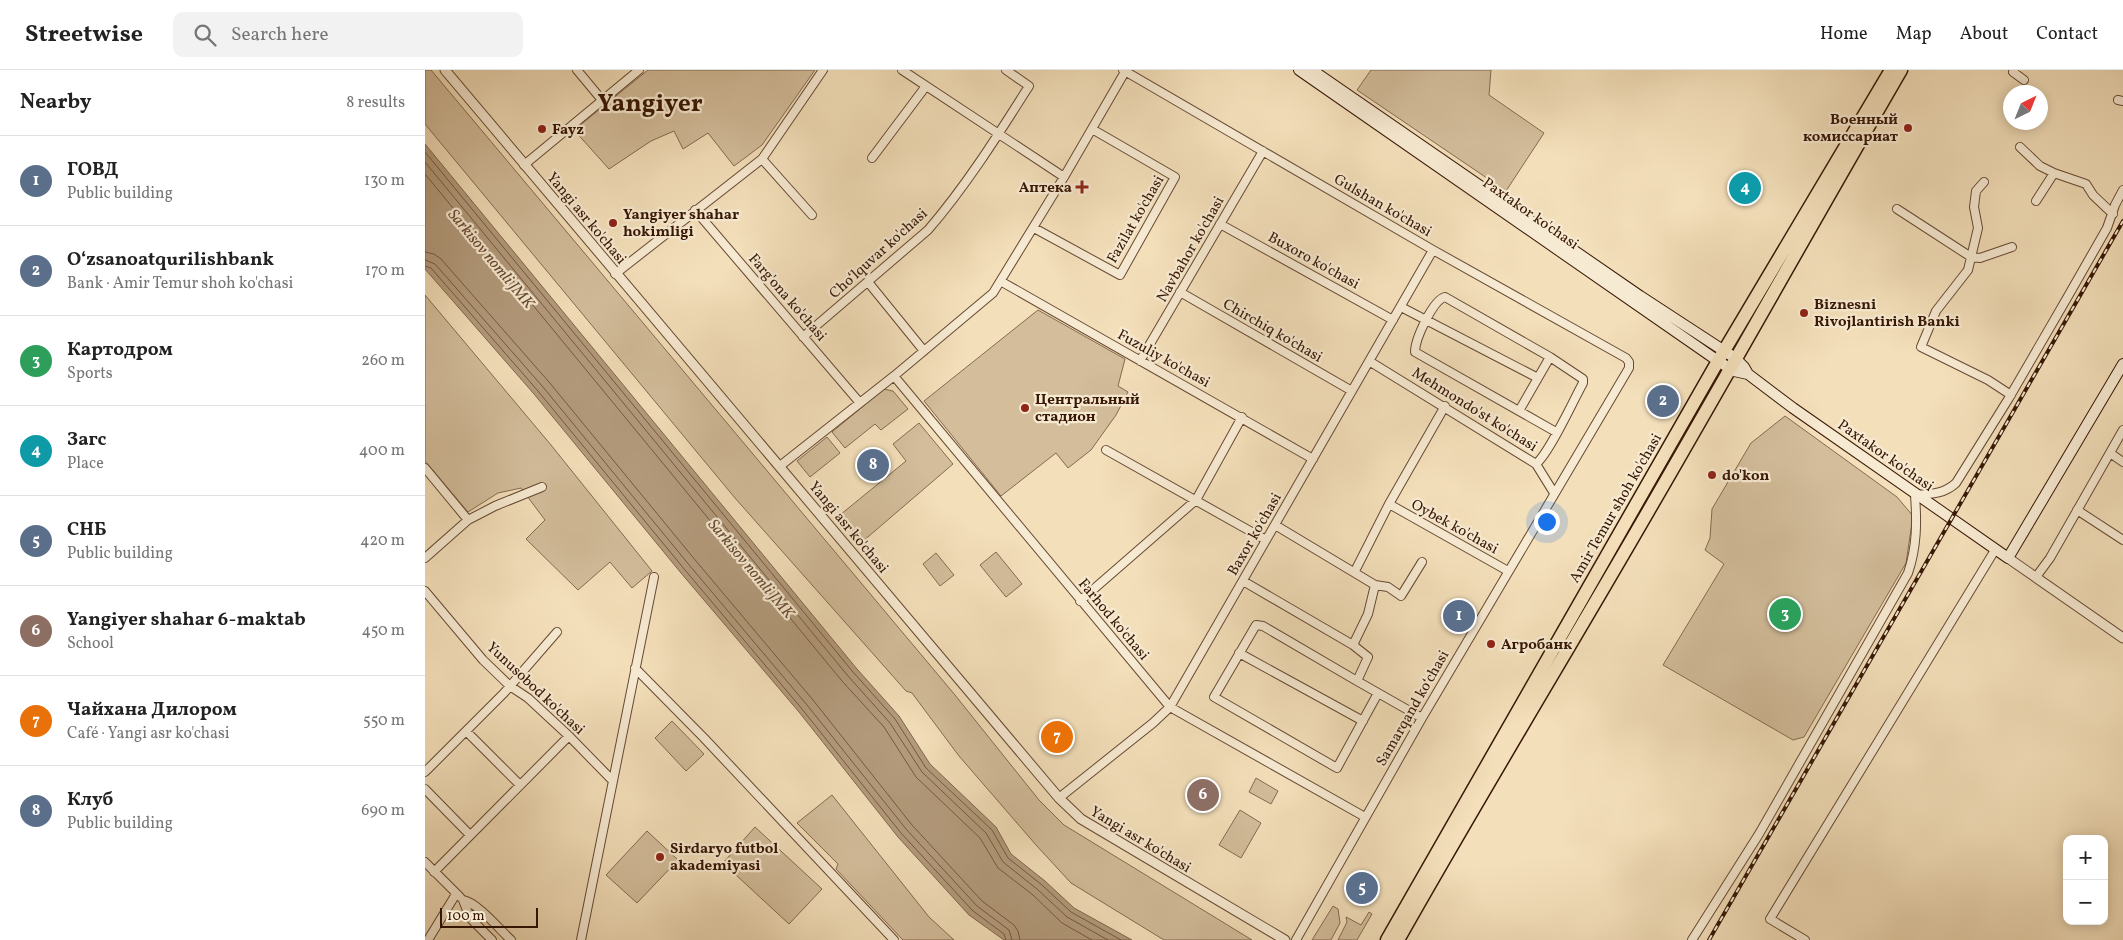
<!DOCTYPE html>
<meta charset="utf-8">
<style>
body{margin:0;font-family:Vollkorn,serif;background:#f2f2f2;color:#222}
.controls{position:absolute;right:15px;bottom:15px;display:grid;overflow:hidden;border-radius:10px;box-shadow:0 2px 12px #0003}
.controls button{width:45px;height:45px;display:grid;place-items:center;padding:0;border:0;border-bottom:1px solid #e0e0e0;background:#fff;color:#222;font:25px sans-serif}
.compass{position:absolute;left:1578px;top:15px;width:45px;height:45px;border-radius:50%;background:#fff;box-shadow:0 2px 12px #0003;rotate:43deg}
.scale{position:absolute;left:15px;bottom:12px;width:98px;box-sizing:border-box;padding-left:5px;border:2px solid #371704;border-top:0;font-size:14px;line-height:18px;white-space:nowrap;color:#371704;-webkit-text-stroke:4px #f7ead2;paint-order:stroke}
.you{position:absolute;left:1121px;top:451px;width:18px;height:18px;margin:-12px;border:4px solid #fff;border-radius:50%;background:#1a73e8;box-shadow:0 0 0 8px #1a73e833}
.badge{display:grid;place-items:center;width:32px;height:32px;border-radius:50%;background:#b45309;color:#fff;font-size:16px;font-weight:700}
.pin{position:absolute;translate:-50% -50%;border:2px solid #fff;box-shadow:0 1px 5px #0006}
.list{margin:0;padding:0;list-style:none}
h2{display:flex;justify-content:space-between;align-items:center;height:65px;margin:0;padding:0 20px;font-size:21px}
h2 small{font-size:16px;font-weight:400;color:#767676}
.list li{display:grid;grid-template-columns:32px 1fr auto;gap:15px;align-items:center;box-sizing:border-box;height:90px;padding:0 20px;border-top:1px solid #e0e0e0}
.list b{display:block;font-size:19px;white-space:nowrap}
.list p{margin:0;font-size:16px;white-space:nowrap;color:#767676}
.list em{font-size:16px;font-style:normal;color:#767676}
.icon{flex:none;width:28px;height:28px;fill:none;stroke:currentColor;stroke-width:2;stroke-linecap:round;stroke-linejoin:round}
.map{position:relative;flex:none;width:1698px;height:870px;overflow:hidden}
header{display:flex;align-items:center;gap:30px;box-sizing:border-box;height:70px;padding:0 25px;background:#fff;border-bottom:1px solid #e0e0e0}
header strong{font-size:24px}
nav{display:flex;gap:28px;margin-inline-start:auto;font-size:18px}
.search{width:350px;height:45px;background:#f2f2f2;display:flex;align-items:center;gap:12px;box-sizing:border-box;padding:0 18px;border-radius:10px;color:#767676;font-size:19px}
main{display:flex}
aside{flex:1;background:#fff}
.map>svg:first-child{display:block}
</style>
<header>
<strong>Streetwise</strong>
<div class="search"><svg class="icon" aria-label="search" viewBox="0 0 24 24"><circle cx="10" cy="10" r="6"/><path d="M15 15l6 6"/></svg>Search here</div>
<nav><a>Home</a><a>Map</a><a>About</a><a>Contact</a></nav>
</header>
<main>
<aside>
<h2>Nearby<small>8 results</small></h2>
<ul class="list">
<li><span class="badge" style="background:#5c6f8a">1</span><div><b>ГОВД</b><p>Public building</p></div><em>130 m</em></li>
<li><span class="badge" style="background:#5c6f8a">2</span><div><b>Oʻzsanoatqurilishbank</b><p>Bank · Amir Temur shoh ko'chasi</p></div><em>170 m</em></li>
<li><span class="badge" style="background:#2e9e5b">3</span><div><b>Картодром</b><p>Sports</p></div><em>260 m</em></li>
<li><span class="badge" style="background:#0f9aa8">4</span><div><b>Загс</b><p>Place</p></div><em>400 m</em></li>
<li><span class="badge" style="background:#5c6f8a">5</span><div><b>СНБ</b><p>Public building</p></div><em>420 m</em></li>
<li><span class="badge" style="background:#8d6e63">6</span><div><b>Yangiyer shahar 6-maktab</b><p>School</p></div><em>450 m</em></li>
<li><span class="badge" style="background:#e8710a">7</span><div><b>Чайхана Дилором</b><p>Café · Yangi asr ko'chasi</p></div><em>550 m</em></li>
<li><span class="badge" style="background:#5c6f8a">8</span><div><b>Клуб</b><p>Public building</p></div><em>690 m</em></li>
</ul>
</aside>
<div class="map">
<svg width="1698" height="870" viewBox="0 0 1698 870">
<rect width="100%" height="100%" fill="#f3dfba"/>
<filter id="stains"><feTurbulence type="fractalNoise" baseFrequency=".004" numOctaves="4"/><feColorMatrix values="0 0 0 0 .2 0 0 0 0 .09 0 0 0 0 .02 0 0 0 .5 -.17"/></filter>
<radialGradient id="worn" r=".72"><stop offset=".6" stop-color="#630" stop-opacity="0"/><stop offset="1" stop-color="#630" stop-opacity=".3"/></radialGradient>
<path fill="#d3bd9b" stroke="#856a50" d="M0,0H6L530,625L614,730L639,755L827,870H739L646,813L611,775L534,686L487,623L481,621L310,428L0,54Z
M223,0H390L337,75L309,96L283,63L258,79L249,61L226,71L184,99L149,60Z
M946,0H1066L1064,25L1119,63L1081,121L932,20Z
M0,225L126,375L227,501L207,518L185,492L153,520L101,469L120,450L96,418L73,423L43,442L0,391Z
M613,240L700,289L693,316L703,322L691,345L666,380L643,398L631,383L576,426L499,331Z
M459,319L468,321L483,339L456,360L450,354L420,378L407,362Z
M1360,346L1472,427L1488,446L1481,493L1379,667L1368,670L1238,595L1299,494L1280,480L1285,468L1287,439L1326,373Z
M494,353L528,394L437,472L415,445L481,391L468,374Z
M402,367L415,383L385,407L372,391Z
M571,482L597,514L581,527L555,495Z
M511,483L529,505L515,516L498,494Z
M247,651L279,684L261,701L230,668Z
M831,708L853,721L846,734L824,722Z
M407,725L504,847L529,870H478L411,799L413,794L372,753Z
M815,740L836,753L816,788L794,775Z
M330,757L397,819L364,854L298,793Z
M222,761L253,790L212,833L181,805Z
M908,836L913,839L915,853L906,870H887Z
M944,842L947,844L932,870H913L922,852L921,847L936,855Z"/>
<path fill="#b39b7c" stroke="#81664c" d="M0,74L432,599L474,646L505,694L571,757L586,784L620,811L649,838L707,870H579L544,845L473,767L374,642L256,503L109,324L0,199Z"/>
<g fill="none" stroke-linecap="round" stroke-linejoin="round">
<path stroke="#755940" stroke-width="1" d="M0,82L428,602L470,649L501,698L567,760L583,788L617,815L646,842L696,870
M0,92L423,606L465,653L497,702L561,763L578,792L612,819L642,847L683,870
M0,104L417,611L459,657L491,707L555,768L573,798L608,825L637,853L667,870
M0,182L9,184L16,189L124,312L271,491L388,630L487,755L557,831L589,855L593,861L595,870
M0,190L10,194L118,317L265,496L382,635L481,759L552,836L584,860L587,870
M0,196L6,198L113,321L260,500L377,639L476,763L548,841L579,864L581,870"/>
<g stroke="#664932" stroke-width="10">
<path id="minor" d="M152,0L177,30
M477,0L639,107
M698,0L1008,180L1201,288L1204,292V298L997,648L871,870
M1589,0L1588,2L1599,10
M1693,30L1698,31
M1595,77L1615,96L1629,103L1661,114L1668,125L1688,144
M447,88L501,16
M337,89L387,145
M99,95L214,0
M1559,112L1551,121L1549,137L1553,158L1543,200L1511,241L1496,277L1563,310L1586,325
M1611,131L1629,103
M1472,139L1546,187L1555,188L1587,177
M270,140L435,333
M795,154L968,250
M609,158L695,205L750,107L667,59
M190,204L337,89L398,0
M443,212L499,281
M577,212L888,389
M755,222L927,321
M976,237L1113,308
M378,267L503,160C541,116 573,65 604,16L581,0
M715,291L838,81
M944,291L1111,394L1129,423
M469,306L745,637L940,747
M1094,341L1125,287
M681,380L841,470
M1685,383L1698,392
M1111,394C1125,382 1148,331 1158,313V309L1125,287L1020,227C1008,230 990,269 990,282L1131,362
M355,396L469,306L568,223L639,107L701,0
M0,398L43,450
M964,434L1083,501
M1652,440L1698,470
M850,455L950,515
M0,488L43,450L70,436L117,417
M930,501L964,434L1020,336
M1611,507L1625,488L1698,360
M818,511L928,575
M0,521L58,590L85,616L103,628L144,666L187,710
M655,531L771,430L817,347
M814,583L938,651
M210,598L279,668L469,870
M932,611L838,556L831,555L789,627L912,698L953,623
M997,648L932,611L943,587L928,575L943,544L950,515L963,517L976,526L997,492
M41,661L95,715
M0,702L79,623L132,562
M0,719L45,765
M634,728L728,653L745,637L1008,180
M0,792L35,827
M9,802L144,666
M3,870L31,824
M67,870L45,848L38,830C53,833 74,859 86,870
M156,870L229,507
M1267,870L1334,764L1483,503C1492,477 1492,452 1490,425C1507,424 1519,424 1531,413L1584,328L1642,228L1682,158L1690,135L1698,120
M1380,870L1345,849L1570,480"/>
</g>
<g stroke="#664932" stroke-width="11">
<path id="tertiary" d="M20,0L634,728L656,749L860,870
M1583,488L1698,568"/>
</g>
<g stroke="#371704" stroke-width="12">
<path id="secondary" d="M874,0L1293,291L1309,301L1323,304
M887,0L1215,226L1310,288L1319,297L1323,304L1368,338L1583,488L1698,294"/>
</g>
<g stroke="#371704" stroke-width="15">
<path id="trunk" d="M962,870L1293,291L1466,0
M973,870C1044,744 1119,620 1192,495C1288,331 1381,164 1476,0"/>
</g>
<use href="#minor" stroke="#f7ead2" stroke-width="8"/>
<use href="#tertiary" stroke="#f7ead2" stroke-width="9"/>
<use href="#secondary" stroke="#f7ead2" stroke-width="10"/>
<use href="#trunk" stroke="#f3dfba" stroke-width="12"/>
<g stroke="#371704" stroke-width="4">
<path id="rail" d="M1284,870L1698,151"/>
</g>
<use href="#rail" stroke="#f7ead2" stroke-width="2" stroke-dasharray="5.5" stroke-linecap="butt"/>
</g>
<g fill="#8f2418" stroke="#f7ead2" stroke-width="2">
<circle cx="1483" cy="58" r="5"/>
<circle cx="117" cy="59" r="5"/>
<path d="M654.5 109.5h5v5h5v5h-5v5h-5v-5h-5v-5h5z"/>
<circle cx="188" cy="153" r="5"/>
<circle cx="1379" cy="243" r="5"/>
<circle cx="600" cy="338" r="5"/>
<circle cx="1287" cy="405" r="5"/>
<circle cx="1066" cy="574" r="5"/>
<circle cx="235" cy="787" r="5"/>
</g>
<g text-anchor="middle" stroke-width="4.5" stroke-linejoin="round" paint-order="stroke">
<g font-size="15" font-weight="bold" fill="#371704" stroke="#f7ead2" text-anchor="start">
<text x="1473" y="54" text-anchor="end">Военный<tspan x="1473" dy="17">комиссариат</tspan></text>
<text x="127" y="64">Fayz</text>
<text x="647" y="122" text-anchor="end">Аптека</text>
<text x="198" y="149">Yangiyer shahar<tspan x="198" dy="17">hokimligi</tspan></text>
<text x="1389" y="239">Biznesni<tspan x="1389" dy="17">Rivojlantirish Banki</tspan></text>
<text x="610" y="334">Центральный<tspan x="610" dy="17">стадион</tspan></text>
<text x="1297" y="410">do'kon</text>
<text x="1076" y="579">Агробанк</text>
<text x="245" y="783">Sirdaryo futbol<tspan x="245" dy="17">akademiyasi</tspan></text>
</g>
<g font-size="15" fill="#371704" stroke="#f7ead2">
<text transform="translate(958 135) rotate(30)" y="5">Gulshan ko'chasi</text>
<text transform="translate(1106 143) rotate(35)" y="5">Paxtakor ko'chasi</text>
<text transform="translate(162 148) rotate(50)" y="5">Yangi asr ko'chasi</text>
<text transform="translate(710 149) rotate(-60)" y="5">Fazilat ko'chasi</text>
<text transform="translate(765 179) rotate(-60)" y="5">Navbahor ko'chasi</text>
<text transform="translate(453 183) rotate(-42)" y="5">Cho‘lquvar ko'chasi</text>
<text transform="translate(889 190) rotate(29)" y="5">Buxoro ko'chasi</text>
<text transform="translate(363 227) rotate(49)" y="5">Farg'ona ko'chasi</text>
<text transform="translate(848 260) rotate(30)" y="5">Chirchiq ko'chasi</text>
<text transform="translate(739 288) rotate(29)" y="5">Fuzuliy ko'chasi</text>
<text transform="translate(1050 339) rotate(32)" y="5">Mehmondo'st ko'chasi</text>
<text transform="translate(1461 385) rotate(35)" y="5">Paxtakor ko'chasi</text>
<text transform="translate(1190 438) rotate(-60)" y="5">Amir Temur shoh ko'chasi</text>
<text transform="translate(1030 456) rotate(29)" y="5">Oybek ko'chasi</text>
<text transform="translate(424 457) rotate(50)" y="5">Yangi asr ko'chasi</text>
<text transform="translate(829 464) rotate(-60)" y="5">Baxor ko'chasi</text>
<text transform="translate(689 549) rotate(50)" y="5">Farhod ko'chasi</text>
<text transform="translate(111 618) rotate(43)" y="5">Yunusobod ko'chasi</text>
<text transform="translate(987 638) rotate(-60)" y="5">Samarqand ko‘chasi</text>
<text transform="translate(716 769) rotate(31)" y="5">Yangi asr ko'chasi</text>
</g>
<g font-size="16" font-style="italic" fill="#694c34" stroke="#f7ead2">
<text transform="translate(67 188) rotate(50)" y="6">Sarkisov nomli JMK</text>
<text transform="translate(327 498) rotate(50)" y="6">Sarkisov nomli JMK</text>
</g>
<g font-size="25" font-weight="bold" fill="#371704" stroke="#f7ead2">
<text x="225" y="41">Yangiyer</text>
</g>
</g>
<rect width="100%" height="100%" filter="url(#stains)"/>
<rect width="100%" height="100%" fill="url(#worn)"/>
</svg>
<div class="controls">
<button>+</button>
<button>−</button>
</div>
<svg class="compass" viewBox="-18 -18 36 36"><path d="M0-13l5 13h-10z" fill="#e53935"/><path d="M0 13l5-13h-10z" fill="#767676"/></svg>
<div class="scale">100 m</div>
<div class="you"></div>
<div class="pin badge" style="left:1034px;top:546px;background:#5c6f8a">1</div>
<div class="pin badge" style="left:1238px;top:331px;background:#5c6f8a">2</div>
<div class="pin badge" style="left:1360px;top:544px;background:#2e9e5b">3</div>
<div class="pin badge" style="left:1320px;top:118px;background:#0f9aa8">4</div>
<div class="pin badge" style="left:937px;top:818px;background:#5c6f8a">5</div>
<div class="pin badge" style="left:778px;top:725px;background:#8d6e63">6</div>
<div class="pin badge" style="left:632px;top:667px;background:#e8710a">7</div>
<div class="pin badge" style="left:448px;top:395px;background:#5c6f8a">8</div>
</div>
</main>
